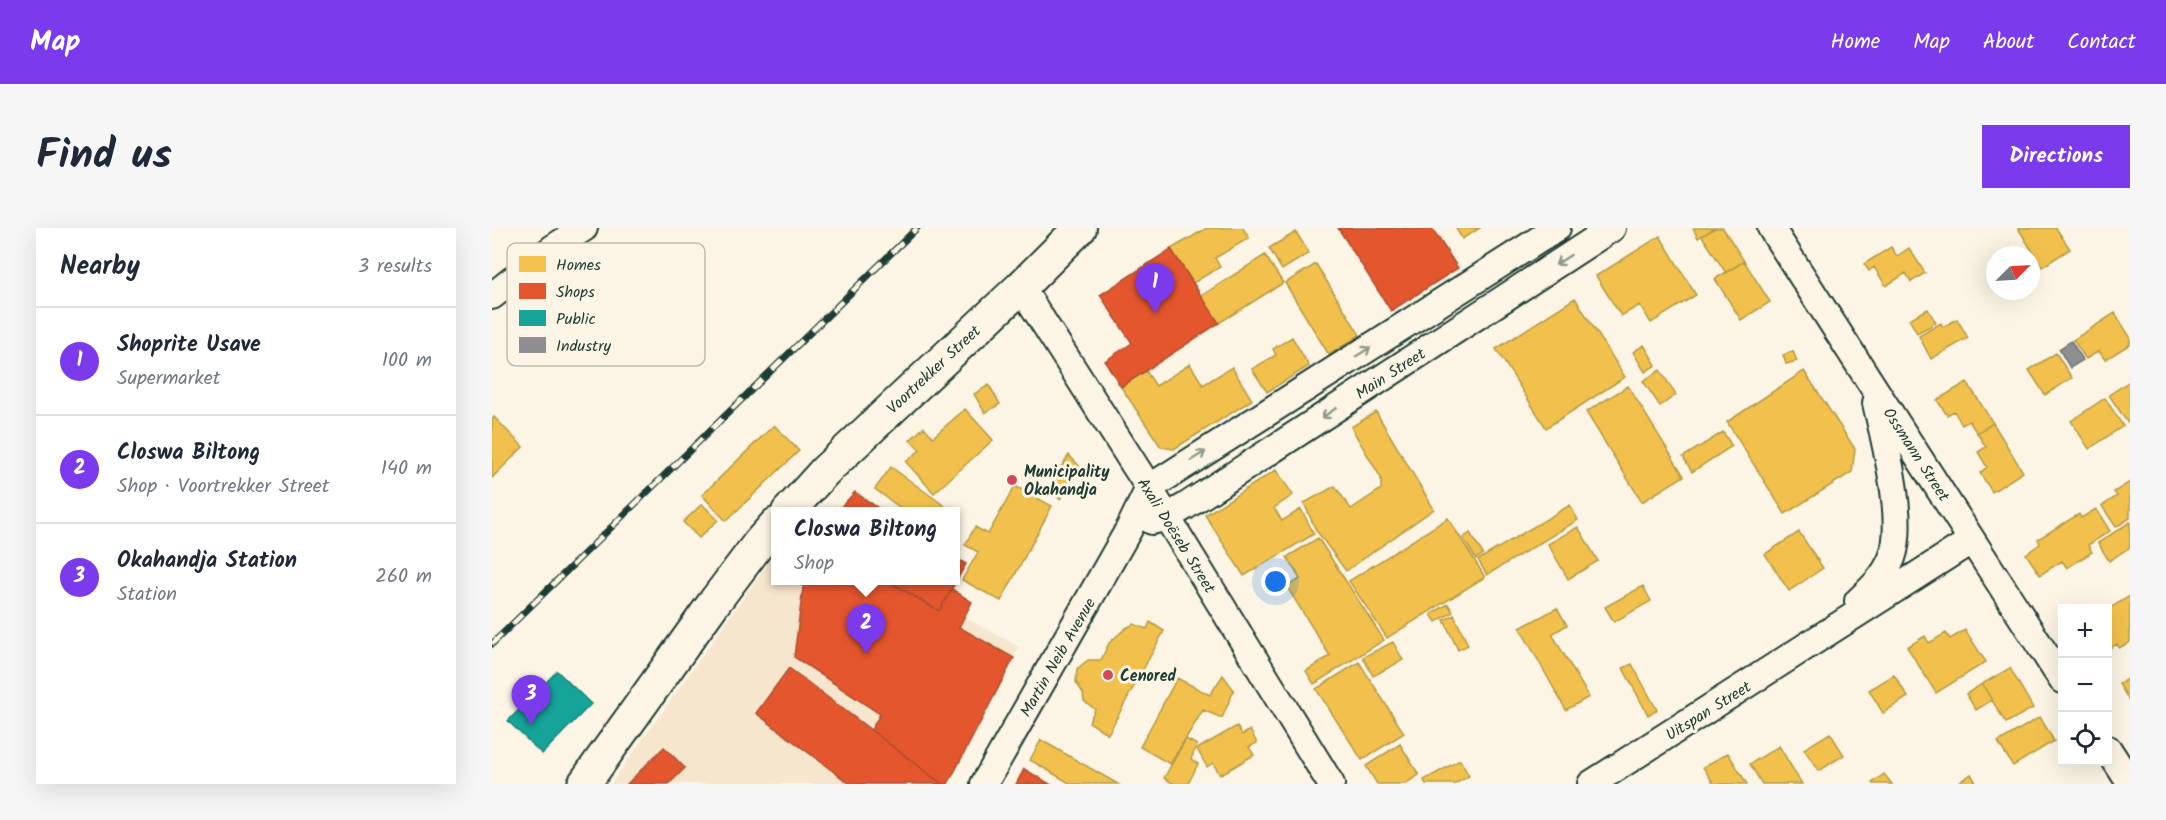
<!DOCTYPE html>
<meta charset="utf-8">
<style>
body{margin:0;font-family:Kalam,sans-serif;background:#f6f6f7;color:#1f2937}
.controls{position:absolute;right:18px;bottom:18px;display:grid;overflow:hidden;border-radius:0px;box-shadow:0 6px 24px #0002}
.controls button{width:54px;height:54px;display:grid;place-items:center;padding:0;border:0;border-bottom:2px solid #e0e1e3;background:#fff;color:#1f2937;font:30px sans-serif}
.compass{position:absolute;left:1494px;top:18px;width:54px;height:54px;border-radius:50%;background:#fff;box-shadow:0 6px 24px #0002;rotate:66deg}
.you{position:absolute;left:784px;top:354px;width:21px;height:21px;margin:-15px;border:4px solid #fff;border-radius:50%;background:#1a73e8;box-shadow:0 0 0 9px #1a73e833}
.badge{display:grid;place-items:center;width:39px;height:39px;border-radius:50%;background:#7c3aed;color:#fff;font-size:20px;font-weight:700}
.pin{position:absolute;translate:-50% -50px;filter:drop-shadow(0 2px 3px #0008)}
.pin::after{content:'';position:absolute;top:32px;width:21px;height:18px;background:inherit;clip-path:polygon(0 0,100% 0,50% 100%)}
.popup{position:absolute;left:279px;top:279px;width:189px;height:78px;box-sizing:border-box;display:grid;place-content:center;border-radius:0px;background:#fff;filter:drop-shadow(0 2px 4px #0005);font-size:20px;white-space:nowrap;color:#747a83}
.popup b{font-size:22px;color:#1f2937}
.popup::after{content:'';position:absolute;left:50%;top:100%;margin-left:-12px;border:12px solid transparent;border-top-color:#fff}
.list{margin:0;padding:0;list-style:none}
h2{display:flex;justify-content:space-between;align-items:center;height:78px;margin:0;padding:0 24px;font-size:26px}
h2 small{font-size:20px;font-weight:400;color:#747a83}
.list li{display:grid;grid-template-columns:39px 1fr auto;gap:18px;align-items:center;box-sizing:border-box;height:108px;padding:0 24px;border-top:2px solid #e0e1e3}
.list b{display:block;font-size:22px;white-space:nowrap}
.list p{margin:0;font-size:20px;white-space:nowrap;color:#747a83}
.list em{font-size:20px;font-style:normal;color:#747a83}
.icon{flex:none;width:33px;height:33px;fill:none;stroke:currentColor;stroke-width:2;stroke-linecap:round;stroke-linejoin:round}
.map{position:relative;flex:none;width:1638px;height:556px;overflow:hidden;border-radius:0px}
header{display:flex;align-items:center;gap:36px;box-sizing:border-box;height:84px;padding:0 30px;background:#7c3aed;color:#fff}
header strong{font-size:28px}
nav{display:flex;gap:33px;margin-inline-start:auto;font-size:21px}
.intro{display:flex;align-items:center;justify-content:space-between;box-sizing:border-box;height:144px;padding:0 36px}
h1{margin:0;font-size:42px}
.button{padding:15px 27px;border-radius:0px;background:#7c3aed;color:#fff;font-size:21px;font-weight:700}
main{display:flex;gap:36px;padding:0 36px}
aside{flex:1;background:#fff;border-radius:0px;box-shadow:0 6px 24px #0002}
.map>svg:first-child{display:block}
</style>
<header>
<strong>Map</strong>
<nav><a>Home</a><a>Map</a><a>About</a><a>Contact</a></nav>
</header>
<div class="intro"><h1>Find us</h1><a class="button">Directions</a></div>
<main>
<aside>
<h2>Nearby<small>3 results</small></h2>
<ul class="list">
<li><span class="badge">1</span><div><b>Shoprite Usave</b><p>Supermarket</p></div><em>100 m</em></li>
<li><span class="badge">2</span><div><b>Closwa Biltong</b><p>Shop · Voortrekker Street</p></div><em>140 m</em></li>
<li><span class="badge">3</span><div><b>Okahandja Station</b><p>Station</p></div><em>260 m</em></li>
</ul>
</aside>
<div class="map">
<svg width="1638" height="556" viewBox="0 0 1638 556">
<rect width="100%" height="100%" fill="#fcf5e5"/>
<filter id="ink" filterUnits="userSpaceOnUse"><feTurbulence type="fractalNoise" baseFrequency=".0167" numOctaves="2"/><feDisplacementMap in="SourceGraphic" scale="12" xChannelSelector="R" yChannelSelector="G"/><feConvolveMatrix kernelMatrix="1 2 1 2 8 2 1 2 1" color-interpolation-filters="sRGB"/></filter>
<g filter="url(#ink)">
<path fill="#f6e6ce" d="M284,324V352H464V330L474,336L460,361L480,374L472,389L527,419L456,556H119Z"/>
<path fill="#f2c14e" stroke="#b39946" stroke-width="1.5" d="M715,0H751L757,10L723,30L728,39L701,55L679,21Z
M964,0H988L970,11Z
M1201,0H1223L1206,10Z
M1223,0H1231L1252,33L1234,45L1210,8Z
M1526,0H1564L1578,21L1550,39Z
M804,4L817,25L790,42L777,20Z
M1168,8L1204,67L1159,95L1148,77L1129,88L1104,48Z
M1399,19L1405,28L1417,20L1433,45L1419,54L1414,45L1394,58L1382,39L1377,43L1372,36Z
M773,27L791,55L727,95L709,68Z
M1252,33L1278,74L1249,92L1223,51Z
M824,36L868,107L837,127L793,55Z
M1083,70L1133,149L1054,200L1004,121Z
M1436,81L1444,95L1425,105L1417,91Z
M1623,85L1638,109V116L1613,132L1607,123L1594,131L1581,112Z
M1465,91L1476,110L1439,131L1427,108L1449,95L1451,99Z
M800,109L817,138L775,164L760,141L784,127L781,121Z
M1152,117L1164,137L1153,144L1141,124Z
M1301,123L1305,133L1294,136L1291,127Z
M1564,125L1580,150L1553,167L1537,142Z
M698,136L711,157L740,139L760,172L682,221L669,219L629,159L654,143L664,158Z
M1168,142L1184,167L1168,178L1151,153Z
M1312,143L1363,221L1360,244L1293,286L1235,194Z
M1638,153V193L1635,194L1617,167Z
M1475,154L1501,195L1485,205L1477,193L1470,197L1462,183L1455,187L1445,172Z
M497,157L508,176L493,185L482,166Z
M1136,158L1192,248L1150,274L1094,184Z
M1613,170L1631,198L1597,221L1579,193Z
M473,181L501,212L442,265L414,234L428,222L418,212L432,199L441,209Z
M884,184L942,281L854,343L824,302L812,275L843,258L859,281L889,261V250L859,199Z
M2,189L31,219L0,250V192Z
M1501,195L1531,244L1500,264L1488,245L1495,239L1486,224L1494,219L1485,205Z
M282,197L307,223L234,293L210,267Z
M1231,204L1240,218L1200,244L1191,229Z
M577,227L589,240L568,271L554,262Z
M399,239L461,284H414L383,261Z
M784,242L801,267L782,280L790,293L809,281L822,306L752,348L713,287Z
M1638,254V290L1624,299L1610,278L1625,268L1622,264Z
M523,258L560,278L509,373L470,352L486,324L473,317L483,299L496,306Z
M210,276L226,292L207,310L191,294Z
M1078,277L1086,292L995,347L986,332Z
M1604,281L1618,303L1596,317L1600,324L1575,340L1570,333L1548,347L1534,326L1548,316L1546,311L1587,286L1589,290Z
M956,290L993,349L895,410L857,353Z
M1638,294V319L1617,333L1606,315Z
M1086,299L1106,333L1076,351L1056,316Z
M1307,304L1331,340L1297,363L1273,326Z
M978,305L991,326L984,331L971,310Z
M826,310L892,412L822,456L814,443L838,428L795,359L808,351L795,329Z
M1151,358L1159,373L1122,394L1113,379Z
M1638,368V414L1627,420L1625,416L1616,421V391L1619,389L1616,381Z
M956,376L961,384L944,394L939,386Z
M1065,380L1075,397L1060,406L1097,469L1074,482L1028,400Z
M962,387L976,417L966,422L952,392Z
M658,394L672,403L616,506L597,494L603,481L592,473L591,465L584,454L585,441L596,432H609L617,415L634,400L642,396L655,401Z
M1473,402L1494,434L1444,465L1415,419L1433,408L1437,415L1454,405L1458,411Z
M901,414L911,432L881,448L871,429Z
M867,434L912,505L870,532L824,461Z
M1140,436L1165,482L1156,487L1131,440Z
M1518,440L1541,480L1514,495L1490,456Z
M731,447L742,462L730,490L711,482L678,536L648,519L685,450L718,467Z
M1402,447L1416,469L1391,485L1377,462Z
M1638,449V474L1627,456Z
M1490,456L1500,472L1484,482L1474,466Z
M1548,489L1562,513L1521,538L1506,514Z
M745,498L750,507L758,502L765,515L757,519L762,527L728,547L721,535L715,539L705,521Z
M1338,505L1352,527L1327,543L1312,521Z
M694,511L705,517L699,531L706,536L696,556H682L672,550Z
M549,512L626,556H579L538,532Z
M908,516L927,547L913,556H885L874,538Z
M1287,518L1310,556H1270L1258,536Z
M1236,525L1255,556H1222L1211,539Z
M968,532L977,548L963,556H934L932,552Z
M1392,546L1400,556H1381L1380,555Z
M1479,546L1485,556H1464Z"/>
<path fill="#e4572e" stroke="#a94f30" stroke-width="1.5" d="M846,0H940L966,40L899,83Z
M679,21L727,95L629,159L613,133L640,115L608,67Z
M363,264L392,284H344Z
M464,330L474,336L447,383L395,352H464Z
M312,352H394L447,383L460,361L480,374L467,399L522,430L456,556H450L379,502L388,486L302,429Z
M297,440L379,502L450,556H358L264,485Z
M172,519L193,540L177,556H135Z
M532,541L558,556H524Z"/>
<path fill="#17a398" stroke="#19847a" stroke-width="1.5" d="M65,443L99,476L50,526L16,493Z"/>
<path fill="#8d8d92" stroke="#6c7576" stroke-width="1.5" d="M1579,113L1591,132L1578,140L1567,121Z"/>
<g fill="none" stroke-linecap="round" stroke-linejoin="round">
<g stroke="#1f3d34" stroke-width="30">
<path id="minor" d="M1279,0L1570,452
M529,59L657,260L839,556
M0,68L61,20L92,0
M660,293L675,289L694,278L1120,0
M1366,373C1380,360 1393,348 1400,330C1414,293 1393,214 1384,175
M1616,521L1638,555
M492,556L637,301L657,260L1065,0
M1099,556L1480,312"/>
</g>
<g stroke="#1f3d34" stroke-width="36">
<path id="major" d="M296,284L333,243L529,59L588,0
M92,556L221,376L267,315L284,296"/>
</g>
<use href="#minor" stroke="#fcf5e5" stroke-width="26"/>
<use href="#major" stroke="#fcf5e5" stroke-width="32"/>
<g stroke="#1f3d34" stroke-width="7">
<path id="rail" d="M0,416L425,0"/>
</g>
<use href="#rail" stroke="#fcf5e5" stroke-width="4.5" stroke-dasharray="14" stroke-linecap="butt"/>
</g>
<defs><path id="oneway-shaft" d="M-6 0H5M1.5-3L5.5 0L1.5 3" fill="none" stroke-width="1.6" stroke-linecap="round" stroke-linejoin="round" transform="scale(1.5)"/></defs>
<g stroke="#8e998c">
<use href="#oneway-shaft" transform="translate(1071 32) rotate(147)"/>
<use href="#oneway-shaft" transform="translate(871 124) rotate(-32)"/>
<use href="#oneway-shaft" transform="translate(837 185) rotate(147)"/>
<use href="#oneway-shaft" transform="translate(706 228) rotate(-32)"/>
</g>
</g>
<g fill="#d1495b" stroke="#fcf5e5" stroke-width="2">
<circle cx="520" cy="252" r="6"/>
<circle cx="616" cy="447" r="6"/>
</g>
<g text-anchor="middle" stroke-width="6" stroke-linejoin="round" paint-order="stroke">
<g font-size="16" fill="#1f3d34" stroke="#fcf5e5">
<text transform="translate(441 141) rotate(-43)" y="6">Voortrekker Street</text>
<text transform="translate(898 145) rotate(-33)" y="6">Main Street</text>
<text transform="translate(1425 226) rotate(57)" y="6">Ossmann Street</text>
<text transform="translate(685 307) rotate(58)" y="6">Axali Doëseb Street</text>
<text transform="translate(565 429) rotate(-60)" y="6">Martin Neib Avenue</text>
<text transform="translate(1216 482) rotate(-32)" y="6">Uitspan Street</text>
</g>
<g font-size="16" font-weight="bold" fill="#1f3d34" stroke="#fcf5e5" text-anchor="start">
<text x="532" y="249">Municipality<tspan x="532" dy="18">Okahandja</tspan></text>
<text x="628" y="453">Cenored</text>
</g>
</g>
<rect x="15" y="15" width="198" height="123" rx="9" fill="#fcf5e5" stroke="#babeb0" stroke-width="1.5"/>
<rect x="27" y="28" width="27" height="16" fill="#f2c14e"/>
<rect x="27" y="55" width="27" height="16" fill="#e4572e"/>
<rect x="27" y="82" width="27" height="16" fill="#17a398"/>
<rect x="27" y="109" width="27" height="16" fill="#8d8d92"/>
<g font-size="16" fill="#1f3d34">
<text x="64" y="42">Homes</text>
<text x="64" y="69">Shops</text>
<text x="64" y="96">Public</text>
<text x="64" y="123">Industry</text>
</g>
</svg>
<div class="controls">
<button>+</button>
<button>−</button>
<button><svg class="icon" aria-label="locate" viewBox="0 0 24 24"><circle cx="12" cy="12" r="6"/><path d="M12 2v4M12 18v4M2 12h4M18 12h4"/></svg></button>
</div>
<svg class="compass" viewBox="-18 -18 36 36"><path d="M0-13l5 13h-10z" fill="#e53935"/><path d="M0 13l5-13h-10z" fill="#747a83"/></svg>
<div class="you"></div>
<div class="pin badge" style="left:663px;top:85px">1</div>
<div class="pin badge" style="left:374px;top:426px">2</div>
<div class="popup"><b>Closwa Biltong</b>Shop</div>
<div class="pin badge" style="left:39px;top:497px">3</div>
</div>
</main>
